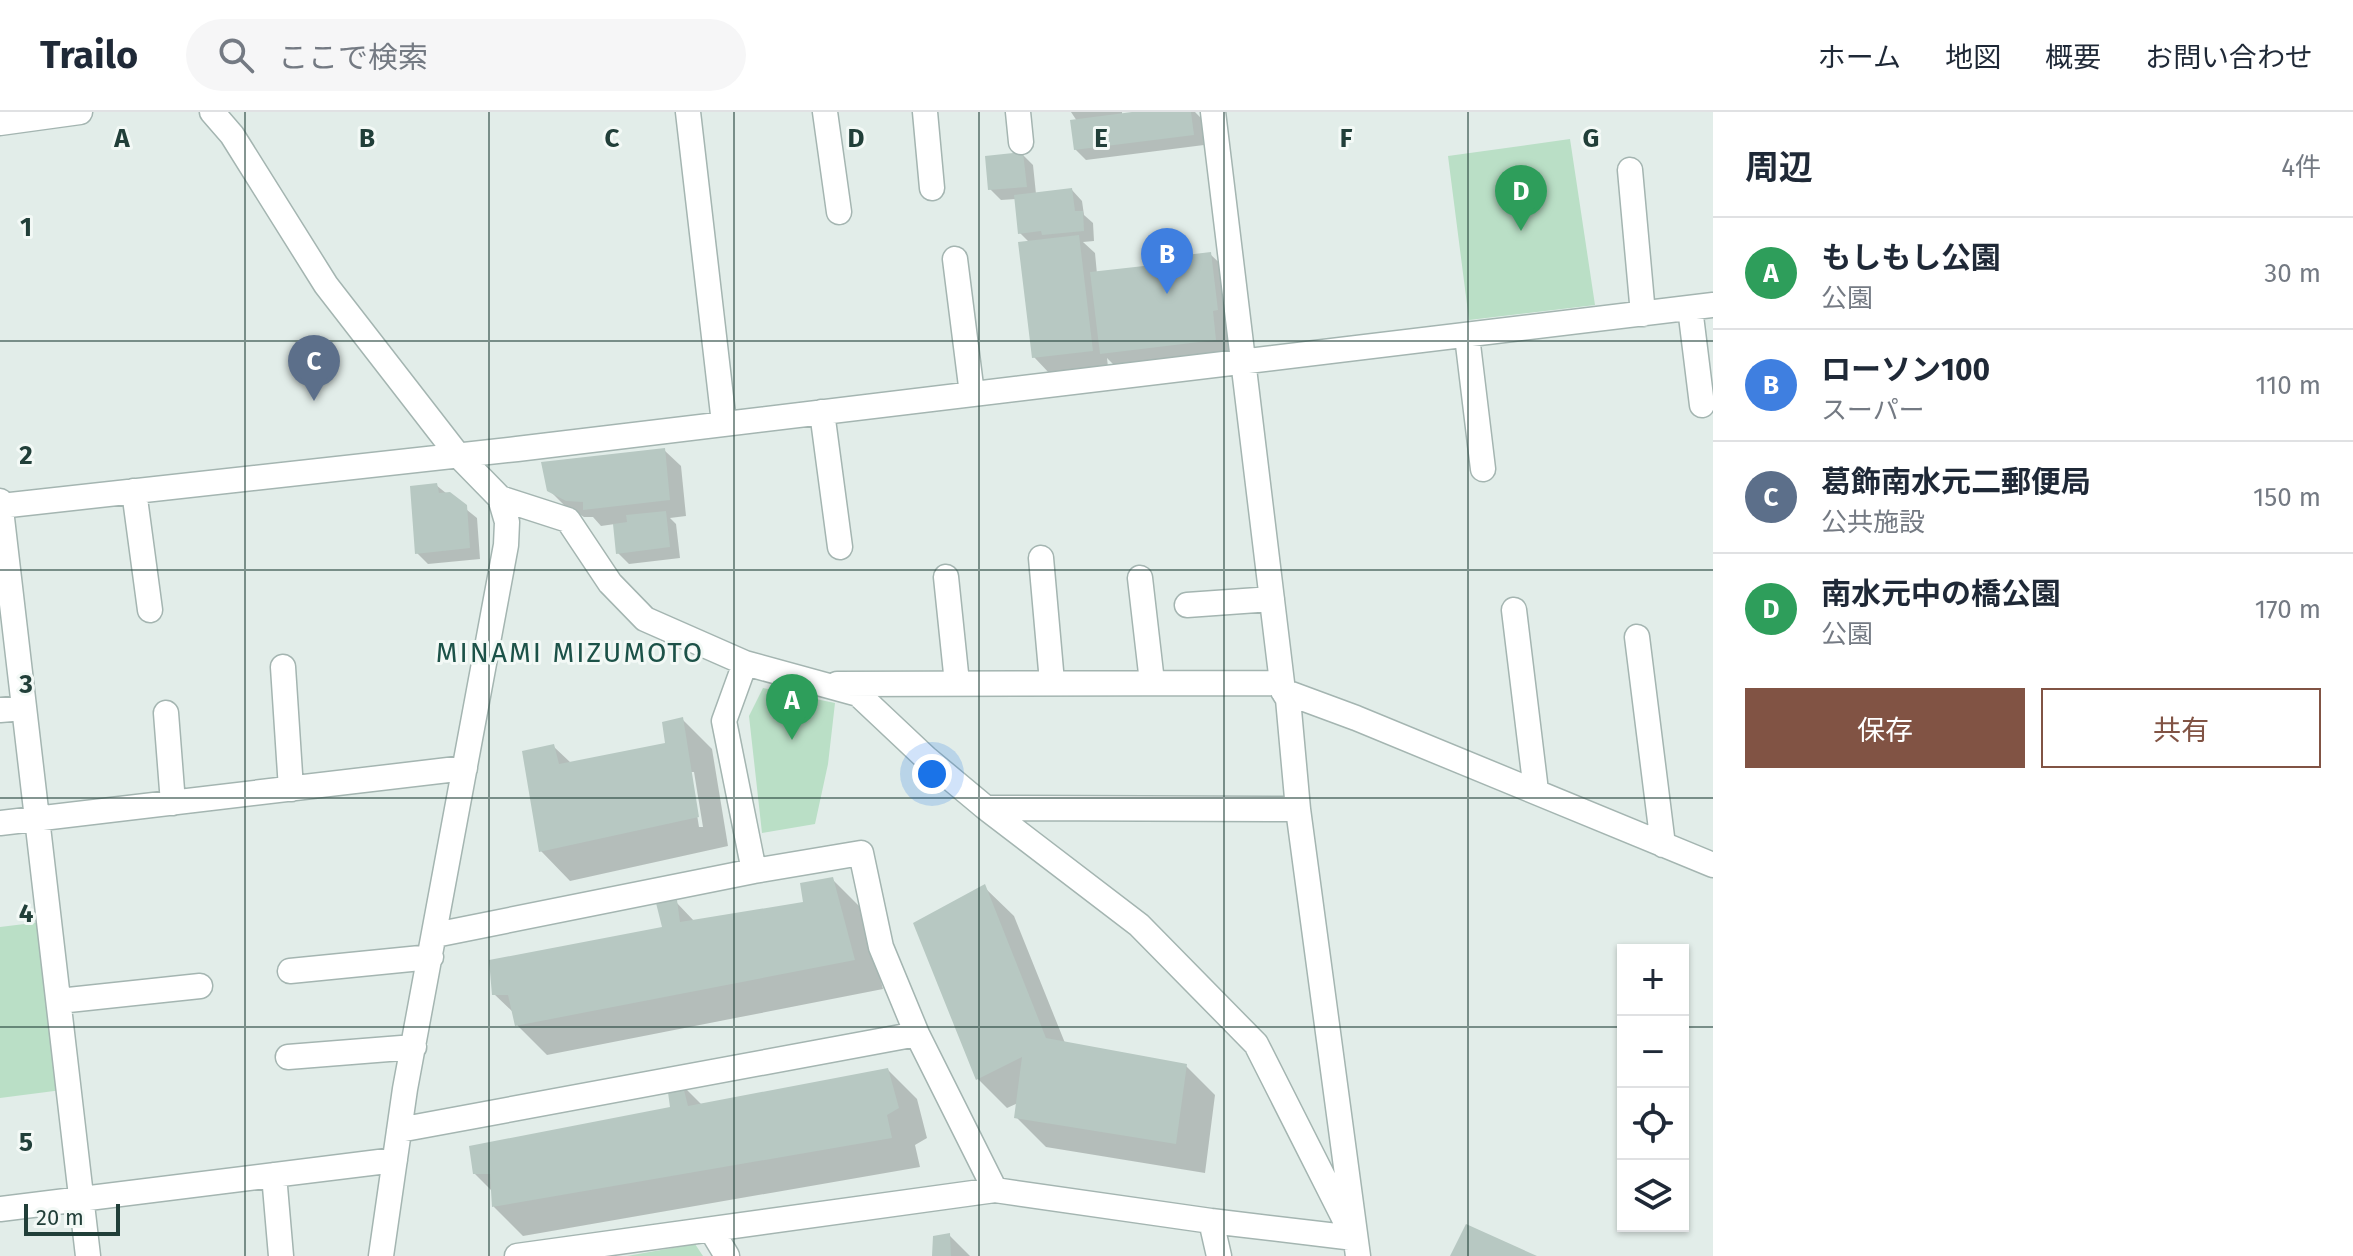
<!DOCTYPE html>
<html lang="ja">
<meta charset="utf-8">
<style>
body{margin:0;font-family:"Fira Sans","Noto Sans JP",sans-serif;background:#f6f6f7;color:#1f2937}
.controls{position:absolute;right:24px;bottom:24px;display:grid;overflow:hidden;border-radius:0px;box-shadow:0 2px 6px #0004}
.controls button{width:72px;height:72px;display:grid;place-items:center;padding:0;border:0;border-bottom:2px solid #e0e1e3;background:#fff;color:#1f2937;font:40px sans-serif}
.scale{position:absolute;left:24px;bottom:20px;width:96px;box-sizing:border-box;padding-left:8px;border:4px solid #213f39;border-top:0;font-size:22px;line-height:28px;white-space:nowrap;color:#213f39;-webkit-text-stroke:6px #f3f9f6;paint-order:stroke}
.you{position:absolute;left:932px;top:662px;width:28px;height:28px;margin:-20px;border:6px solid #fff;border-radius:50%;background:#1a73e8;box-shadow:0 0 0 12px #1a73e833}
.badge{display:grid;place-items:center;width:52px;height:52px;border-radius:50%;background:#815344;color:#fff;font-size:26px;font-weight:700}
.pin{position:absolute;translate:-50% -66px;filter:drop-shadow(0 2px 4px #0008)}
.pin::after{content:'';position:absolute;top:42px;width:28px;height:24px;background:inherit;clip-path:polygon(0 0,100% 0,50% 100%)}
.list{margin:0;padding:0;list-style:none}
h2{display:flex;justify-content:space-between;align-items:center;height:104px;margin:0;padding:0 32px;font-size:34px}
h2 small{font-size:26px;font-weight:400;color:#747a83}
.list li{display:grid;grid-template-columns:52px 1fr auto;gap:24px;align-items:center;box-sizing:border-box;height:112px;padding:0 32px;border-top:2px solid #e0e1e3}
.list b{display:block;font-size:30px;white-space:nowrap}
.list p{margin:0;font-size:26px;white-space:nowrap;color:#747a83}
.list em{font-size:26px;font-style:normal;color:#747a83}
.actions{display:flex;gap:16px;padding:24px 32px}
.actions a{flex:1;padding:18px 0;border:2px solid #815344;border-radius:0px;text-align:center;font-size:28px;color:#815344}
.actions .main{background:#815344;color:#fff}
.icon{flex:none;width:44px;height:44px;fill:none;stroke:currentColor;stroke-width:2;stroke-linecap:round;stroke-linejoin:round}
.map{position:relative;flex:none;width:1713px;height:1144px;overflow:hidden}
header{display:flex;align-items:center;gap:48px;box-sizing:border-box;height:112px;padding:0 40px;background:#fff;border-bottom:2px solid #e0e1e3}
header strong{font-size:38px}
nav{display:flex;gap:44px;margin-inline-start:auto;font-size:28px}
.search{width:560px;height:72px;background:#f6f6f7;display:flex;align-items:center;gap:20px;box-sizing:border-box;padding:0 28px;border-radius:44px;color:#747a83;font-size:30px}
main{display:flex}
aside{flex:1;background:#fff}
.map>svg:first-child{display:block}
</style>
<header>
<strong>Trailo</strong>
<div class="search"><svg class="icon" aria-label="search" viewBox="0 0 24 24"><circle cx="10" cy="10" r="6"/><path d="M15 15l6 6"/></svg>ここで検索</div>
<nav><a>ホーム</a><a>地図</a><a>概要</a><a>お問い合わせ</a></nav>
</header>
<main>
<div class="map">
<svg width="1713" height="1144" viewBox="0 0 1713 1144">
<rect width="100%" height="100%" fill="#e2ede9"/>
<path fill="#badfc6" d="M1570,27L1595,193L1469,208L1448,44Z
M763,576L835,591L828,652L815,712L762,721L749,604Z
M41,810L62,978L0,986V815Z
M695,1132L703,1144H627Z"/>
<path fill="#0003" fill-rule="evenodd" d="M1071,0H1122V3L1148,0H1195L1201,6L1204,33L1086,48L1075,37L1077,9Z
M1022,42L1033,53L1036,82L1072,78L1082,89L1084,103L1093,111L1094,129L1083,130L1095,141L1097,162L1164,154L1210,142L1227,158L1232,244L1119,258L1107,246L1108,255L1050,262L1034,245L1029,130L1020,121L1016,87L1001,88L990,77Z
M664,338L681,354L686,404L670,406L676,412L680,446L629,452L618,441L615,412L601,414L593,405H584L566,395L549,378Z
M436,373L477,406L480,447L428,452L417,441Z
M682,607L712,637L728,734L570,769L541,739L553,634L571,651L667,633ZM690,660H694L703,715H699Z
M832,767L862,797L883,877L547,943L517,913L515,902L494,882L664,817L676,790L695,810L806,792Z
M984,775L1014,804L1065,931L1186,954L1215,983L1205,1061L1046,1035L1017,1006L1018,991L1007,996L978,967Z
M888,958L917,987L927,1026L915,1033L920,1055L523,1124L494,1095L493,1080L474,1061L672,996L681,972L702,993Z
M949,1123L970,1144H934Z"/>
<path fill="#b7c8c2" d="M1132,0H1191L1194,23L1074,38L1070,8Z
M1023,40L1027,75L988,78L985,44Z
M1072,76L1075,99H1083L1084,119L1042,123L1041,119L1018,122L1014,83Z
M1079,123L1093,239L1032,246L1018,130Z
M1211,140L1218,198L1213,199L1216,228L1100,242L1090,160L1162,152L1161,146Z
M665,336L670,388L583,398V390L566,389L547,379L541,350Z
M437,371L439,381L450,380L467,393L470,436L415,442L410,374Z
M666,399L670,435L616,442L613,412L627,410L626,403Z
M683,605L699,705L539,740L522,639L554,632L559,652L665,631L662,610Z
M833,765L855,848L515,914L508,883H492L489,848L662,815L656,791L677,788L680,810L803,790L800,771Z
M985,772L1046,926L1187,952L1176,1032L1014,1006L1022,945L976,968L913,811Z
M888,956L899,996L887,1003L892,1026L492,1095L490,1062H473L469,1034L670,995L667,973L682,970L688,994Z
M1466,1112L1537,1144H1450Z
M950,1121L951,1144H932L933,1124Z"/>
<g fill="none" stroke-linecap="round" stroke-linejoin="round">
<g stroke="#a4b5b1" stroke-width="27">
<path id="minor" d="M212,0L232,23L326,173L457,342L500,386L507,410L506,433L405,977L381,1144
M688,0L724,311
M825,0L839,100
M925,0L932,76
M1018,0L1021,30
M1213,0L1283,579L1288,587L1298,697L1358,1144
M0,11L80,0
M1630,58L1643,202
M955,147L972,282
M1690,196L1702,293
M1467,224L1483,357
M822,300L840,435
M134,379L150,498
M500,386L568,408L610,471L645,507L745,551L858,582L926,646L986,696L1139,813L1256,932L1354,1126
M0,389L88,1144
M0,394L517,337L1713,193
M1041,446L1052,570
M946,465L957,571
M1140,466L1152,570
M1187,493L1272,487
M1514,498L1536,679
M1637,525L1663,733
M745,551L724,609L754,759
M283,555L291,677
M837,572L1282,571
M1283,579L1356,606L1713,753
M0,598L24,596
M166,601L173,691
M986,696L1298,697
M0,711L465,656
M435,823L754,759L861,741L881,835L917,922L995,1078
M290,859L431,845
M59,889L200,874
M288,945L414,935
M399,1018L917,922
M274,1063L281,1144
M0,1097L395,1048
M1211,1109L1219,1144
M712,1119L727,1144
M517,1144L995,1078L1211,1109L1354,1126"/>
</g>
<use href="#minor" stroke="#fff" stroke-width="24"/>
</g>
<path fill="none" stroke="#213f39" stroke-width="2" stroke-opacity="0.55" d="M245,0V1144M489,0V1144M734,0V1144M979,0V1144M1224,0V1144M1468,0V1144M0,229H1713M0,458H1713M0,686H1713M0,915H1623M1683,915H1713"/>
<g text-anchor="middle" stroke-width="6" stroke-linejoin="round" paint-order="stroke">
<g font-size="28" letter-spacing="2" fill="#1c5248" stroke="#f3f9f6">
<text x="570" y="550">MINAMI MIZUMOTO</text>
</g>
</g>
<g font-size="26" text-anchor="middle" font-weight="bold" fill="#213f39" stroke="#f3f9f6" stroke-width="6" stroke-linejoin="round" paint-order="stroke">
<text x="122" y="35">A</text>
<text x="367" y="35">B</text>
<text x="612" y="35">C</text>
<text x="856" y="35">D</text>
<text x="1101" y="35">E</text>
<text x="1346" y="35">F</text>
<text x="1591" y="35">G</text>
<text x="26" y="124">1</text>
<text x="26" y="352">2</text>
<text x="26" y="581">3</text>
<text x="26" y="810">4</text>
<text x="26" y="1039">5</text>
</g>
</svg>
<div class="controls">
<button>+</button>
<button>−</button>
<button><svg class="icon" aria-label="locate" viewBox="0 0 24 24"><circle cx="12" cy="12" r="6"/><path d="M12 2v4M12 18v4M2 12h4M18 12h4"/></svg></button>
<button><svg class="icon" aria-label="layers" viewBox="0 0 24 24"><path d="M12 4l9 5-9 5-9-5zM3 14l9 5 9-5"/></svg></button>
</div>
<div class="scale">20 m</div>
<div class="you"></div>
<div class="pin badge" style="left:792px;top:628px;background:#2e9e5b">A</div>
<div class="pin badge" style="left:1167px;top:182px;background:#3f7fe0">B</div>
<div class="pin badge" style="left:314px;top:289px;background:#5c6f8a">C</div>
<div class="pin badge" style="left:1521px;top:119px;background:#2e9e5b">D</div>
</div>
<aside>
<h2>周辺<small>4件</small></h2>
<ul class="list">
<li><span class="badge" style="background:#2e9e5b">A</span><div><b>もしもし公園</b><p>公園</p></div><em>30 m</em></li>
<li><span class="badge" style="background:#3f7fe0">B</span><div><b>ローソン100</b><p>スーパー</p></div><em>110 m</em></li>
<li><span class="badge" style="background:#5c6f8a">C</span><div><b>葛飾南水元二郵便局</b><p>公共施設</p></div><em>150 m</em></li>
<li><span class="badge" style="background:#2e9e5b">D</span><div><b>南水元中の橋公園</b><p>公園</p></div><em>170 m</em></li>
</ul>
<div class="actions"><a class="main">保存</a><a>共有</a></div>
</aside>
</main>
